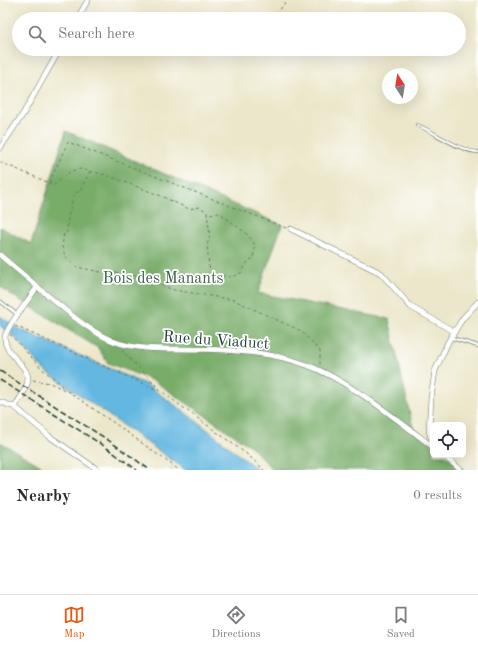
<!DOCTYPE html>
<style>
body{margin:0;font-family:"Old Standard TT",serif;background:#f7f7f7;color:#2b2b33}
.controls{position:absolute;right:12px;bottom:12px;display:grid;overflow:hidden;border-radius:6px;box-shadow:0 4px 16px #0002}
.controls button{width:36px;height:36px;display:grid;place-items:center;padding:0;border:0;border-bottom:1px solid #e1e1e2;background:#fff;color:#2b2b33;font:20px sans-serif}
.compass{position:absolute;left:382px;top:68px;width:36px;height:36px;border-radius:50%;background:#fff;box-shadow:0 4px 16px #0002;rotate:348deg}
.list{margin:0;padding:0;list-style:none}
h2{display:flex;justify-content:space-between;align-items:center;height:52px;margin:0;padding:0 16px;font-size:17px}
h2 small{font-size:13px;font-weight:400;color:#7c7c81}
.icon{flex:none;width:22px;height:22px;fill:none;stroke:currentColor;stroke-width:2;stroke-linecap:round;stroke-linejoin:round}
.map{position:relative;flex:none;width:478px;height:470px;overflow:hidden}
.search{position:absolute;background:#fff;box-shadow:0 4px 16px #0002;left:12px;right:12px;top:12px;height:44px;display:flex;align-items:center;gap:10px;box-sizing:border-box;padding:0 14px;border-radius:22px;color:#7c7c81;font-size:15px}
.sheet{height:124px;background:#fff}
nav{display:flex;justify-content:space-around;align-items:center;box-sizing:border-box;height:56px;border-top:1px solid #e1e1e2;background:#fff;font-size:11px;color:#7c7c81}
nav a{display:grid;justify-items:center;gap:2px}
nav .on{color:#ea580c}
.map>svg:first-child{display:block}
</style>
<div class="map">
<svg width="478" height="470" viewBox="0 0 478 470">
<rect width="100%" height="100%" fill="#fff"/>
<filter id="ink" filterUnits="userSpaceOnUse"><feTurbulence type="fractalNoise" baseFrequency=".025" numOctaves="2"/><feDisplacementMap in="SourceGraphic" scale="8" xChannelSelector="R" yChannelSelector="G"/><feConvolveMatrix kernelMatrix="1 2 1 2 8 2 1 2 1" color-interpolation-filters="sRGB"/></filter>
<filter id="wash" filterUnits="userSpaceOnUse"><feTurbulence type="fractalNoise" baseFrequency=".012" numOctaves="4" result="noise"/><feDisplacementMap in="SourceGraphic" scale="16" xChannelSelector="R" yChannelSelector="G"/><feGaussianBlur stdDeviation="0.9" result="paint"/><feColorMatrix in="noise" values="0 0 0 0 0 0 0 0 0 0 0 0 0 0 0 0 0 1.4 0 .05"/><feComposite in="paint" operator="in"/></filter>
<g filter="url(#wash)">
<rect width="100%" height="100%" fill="#ece7ca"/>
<path fill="#78ac69" stroke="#4c744e" d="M66,131L282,225L258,293L389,319L413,428L433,444V455H446L464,470H273L253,448L154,381L108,363L98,348L10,294L0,286V227L31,244Z
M0,442L48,470H0Z"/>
<path fill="#64b7e0" stroke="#427a8a" d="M0,316L17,328L147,385L194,419L258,470H186L43,369L12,334L0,326Z"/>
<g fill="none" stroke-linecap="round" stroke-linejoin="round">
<path stroke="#64b7e0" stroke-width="1.5" d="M171,470L172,468"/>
</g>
</g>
<g filter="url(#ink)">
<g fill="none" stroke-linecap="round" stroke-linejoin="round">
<g stroke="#677868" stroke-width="4">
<path id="lane" d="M417,125C435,132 461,152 478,152
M0,301L18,315
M452,338L478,346"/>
</g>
<g stroke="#677868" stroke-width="6">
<path id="street" d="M77,19L88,0
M0,148L23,114L60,49
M291,229L381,273L411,307L455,332
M0,255C15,268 31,281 46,294C67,311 87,330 113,341C133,349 157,349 178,349C198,349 217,349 236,351C265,353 294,358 321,371C359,389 399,421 433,447
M0,402L15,407L49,436L98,470
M15,407C19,399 28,388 28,379C28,364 3,354 5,337C6,327 31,297 37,287
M433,444L429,431L431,398L435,371L448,342L463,318L478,302
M443,455L461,470"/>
</g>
<path stroke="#677868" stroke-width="1" stroke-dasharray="3 3" stroke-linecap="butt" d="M273,19L287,0
M266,50L267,49
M0,162L49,183L68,142L286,228
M90,171L80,191L75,193C70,205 67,220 67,232L64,233L62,247L65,256L77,267L100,272L109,271L136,276L174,290L234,300L301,331L320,351V365
M49,183L53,186L71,171L81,169L106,175L159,195L189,209L200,207L207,212V214L210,236L207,245L209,267L217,275L231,277L241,273L249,260L253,259L255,245L248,235L220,213L207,214
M15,326L160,391
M10,334L43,370L60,383L63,389
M121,350L166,395L248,455L264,470
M33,380L50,383L69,392L117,425L179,470"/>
<use href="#lane" stroke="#fff" stroke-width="2.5"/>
<use href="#street" stroke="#fff" stroke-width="5"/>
<path stroke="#1f3d34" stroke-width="1.5" stroke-dasharray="6 3" stroke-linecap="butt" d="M0,371L108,440L150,470
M0,380L104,446L137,470"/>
</g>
</g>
<g text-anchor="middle" stroke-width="3.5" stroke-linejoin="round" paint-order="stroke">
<g font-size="16" fill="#3c6045" stroke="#fff">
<text x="163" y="283">Bois des Manants</text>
</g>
<g font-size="16" fill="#1f3d34" stroke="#fff">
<text transform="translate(216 339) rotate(4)" y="6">Rue du Viaduct</text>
</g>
</g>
</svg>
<div class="controls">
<button><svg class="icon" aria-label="locate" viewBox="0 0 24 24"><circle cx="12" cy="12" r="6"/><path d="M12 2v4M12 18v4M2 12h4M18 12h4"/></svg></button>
</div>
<svg class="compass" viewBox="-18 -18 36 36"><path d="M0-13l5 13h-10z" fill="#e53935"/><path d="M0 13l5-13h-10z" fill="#7c7c81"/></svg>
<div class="search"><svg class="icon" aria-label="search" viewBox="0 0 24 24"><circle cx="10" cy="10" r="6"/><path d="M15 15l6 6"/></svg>Search here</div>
</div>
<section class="sheet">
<h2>Nearby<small>0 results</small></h2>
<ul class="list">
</ul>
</section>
<nav>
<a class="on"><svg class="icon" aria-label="map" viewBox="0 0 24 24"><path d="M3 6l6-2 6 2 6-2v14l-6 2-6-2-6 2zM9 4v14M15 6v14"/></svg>Map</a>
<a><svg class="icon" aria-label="directions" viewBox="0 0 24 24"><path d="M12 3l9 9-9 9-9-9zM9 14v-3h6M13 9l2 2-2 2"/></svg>Directions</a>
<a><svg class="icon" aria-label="saved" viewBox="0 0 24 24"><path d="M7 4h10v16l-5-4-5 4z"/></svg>Saved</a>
</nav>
